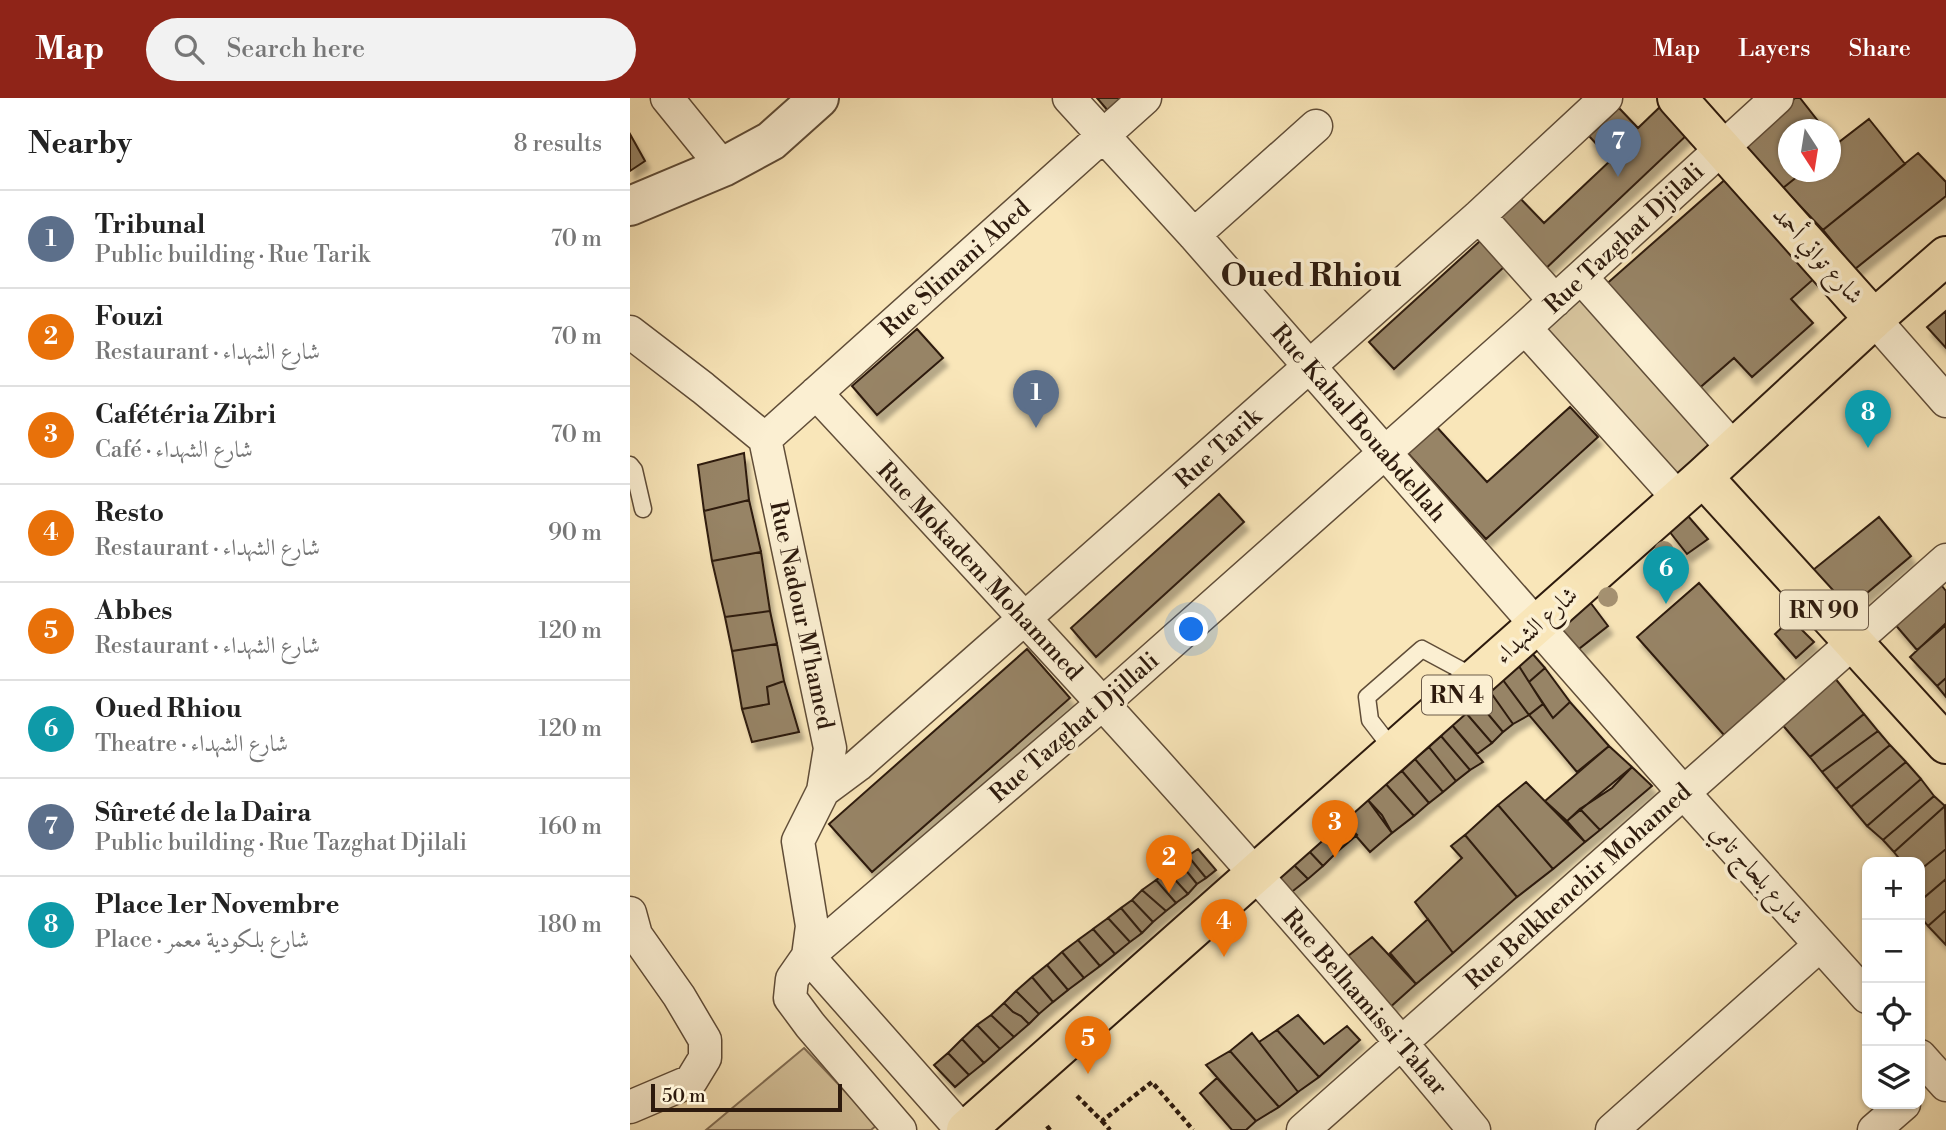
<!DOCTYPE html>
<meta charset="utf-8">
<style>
body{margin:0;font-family:"Libre Bodoni",Amiri,serif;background:#f2f2f2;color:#222}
.controls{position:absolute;right:21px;bottom:21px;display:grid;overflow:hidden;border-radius:14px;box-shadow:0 2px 5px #0004}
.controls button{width:63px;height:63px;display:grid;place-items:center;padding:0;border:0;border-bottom:2px solid #e0e0e0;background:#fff;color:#222;font:35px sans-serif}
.compass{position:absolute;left:1148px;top:21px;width:63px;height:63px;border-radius:50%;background:#fff;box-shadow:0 2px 5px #0004;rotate:168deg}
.scale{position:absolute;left:21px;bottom:18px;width:191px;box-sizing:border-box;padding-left:7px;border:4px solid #2d1a0d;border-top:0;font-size:19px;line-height:24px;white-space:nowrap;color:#2d1a0d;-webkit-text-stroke:5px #fbefd2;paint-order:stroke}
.you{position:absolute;left:562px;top:532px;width:24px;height:24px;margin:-18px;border:5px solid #fff;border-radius:50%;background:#1a73e8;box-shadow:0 0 0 10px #1a73e833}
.badge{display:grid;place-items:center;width:46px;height:46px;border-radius:50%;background:#8f2418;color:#fff;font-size:23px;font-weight:700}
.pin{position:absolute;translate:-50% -58px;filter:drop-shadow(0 2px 4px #0008)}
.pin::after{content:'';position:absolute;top:37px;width:24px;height:21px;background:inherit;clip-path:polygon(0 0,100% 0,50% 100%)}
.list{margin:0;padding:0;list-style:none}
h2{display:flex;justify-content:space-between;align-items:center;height:91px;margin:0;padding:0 28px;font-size:30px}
h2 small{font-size:23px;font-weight:400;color:#767676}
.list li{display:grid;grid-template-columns:46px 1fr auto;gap:21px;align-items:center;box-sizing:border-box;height:98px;padding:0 28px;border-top:2px solid #e0e0e0}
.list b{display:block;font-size:26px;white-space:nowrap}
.list p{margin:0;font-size:23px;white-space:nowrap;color:#767676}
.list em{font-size:23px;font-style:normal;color:#767676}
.icon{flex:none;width:38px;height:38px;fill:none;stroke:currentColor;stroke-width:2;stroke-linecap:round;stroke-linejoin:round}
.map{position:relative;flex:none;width:1316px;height:1032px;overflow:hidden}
header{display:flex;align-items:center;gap:42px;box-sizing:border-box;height:98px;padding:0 35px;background:#8f2418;color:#fff}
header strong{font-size:33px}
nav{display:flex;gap:38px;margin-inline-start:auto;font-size:24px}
.search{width:490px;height:63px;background:#f2f2f2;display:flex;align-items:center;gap:18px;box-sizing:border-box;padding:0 24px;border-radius:38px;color:#767676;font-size:26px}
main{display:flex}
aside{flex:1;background:#fff}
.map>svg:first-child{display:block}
</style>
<header>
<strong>Map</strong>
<div class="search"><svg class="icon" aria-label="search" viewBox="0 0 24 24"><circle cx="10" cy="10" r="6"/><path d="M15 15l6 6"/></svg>Search here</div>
<nav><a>Map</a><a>Layers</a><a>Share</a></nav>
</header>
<main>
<aside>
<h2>Nearby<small>8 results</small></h2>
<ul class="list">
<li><span class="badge" style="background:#5c6f8a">1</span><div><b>Tribunal</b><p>Public building · Rue Tarik</p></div><em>70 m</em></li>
<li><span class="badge" style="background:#e8710a">2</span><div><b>Fouzi</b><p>Restaurant · شارع الشهداء</p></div><em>70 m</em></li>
<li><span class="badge" style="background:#e8710a">3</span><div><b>Cafétéria Zibri</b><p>Café · شارع الشهداء</p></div><em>70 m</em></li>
<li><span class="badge" style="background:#e8710a">4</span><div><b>Resto</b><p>Restaurant · شارع الشهداء</p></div><em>90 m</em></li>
<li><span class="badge" style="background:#e8710a">5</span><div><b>Abbes</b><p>Restaurant · شارع الشهداء</p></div><em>120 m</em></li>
<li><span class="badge" style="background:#0f9aa8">6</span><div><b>Oued Rhiou</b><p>Theatre · شارع الشهداء</p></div><em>120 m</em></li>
<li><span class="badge" style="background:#5c6f8a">7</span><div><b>Sûreté de la Daira</b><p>Public building · Rue Tazghat Djilali</p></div><em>160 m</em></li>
<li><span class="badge" style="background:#0f9aa8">8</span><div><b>Place 1er Novembre</b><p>Place · شارع بلكودية معمر</p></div><em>180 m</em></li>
</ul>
</aside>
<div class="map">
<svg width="1316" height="1032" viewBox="0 0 1316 1032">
<defs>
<filter id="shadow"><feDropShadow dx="4.5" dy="8" stdDeviation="2" flood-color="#0004"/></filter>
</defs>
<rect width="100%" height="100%" fill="#f9e6b9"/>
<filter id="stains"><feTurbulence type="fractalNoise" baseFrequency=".00286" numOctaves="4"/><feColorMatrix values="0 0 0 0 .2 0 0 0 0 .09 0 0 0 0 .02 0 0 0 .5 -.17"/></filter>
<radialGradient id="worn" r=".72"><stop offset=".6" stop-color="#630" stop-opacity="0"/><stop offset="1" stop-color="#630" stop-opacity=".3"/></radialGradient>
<path fill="#d6c39c" stroke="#826e54" stroke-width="2" d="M951,197L1084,345L1045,380L912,232Z
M174,950L247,1027L241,1032H76Z"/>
<path fill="#978466" stroke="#2d1a0d" stroke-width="2" filter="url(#shadow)" d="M467,0H496L479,14Z
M1165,0H1170L1195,32H1158V74H1173L1153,90L1115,48Z
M1034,5L1059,35L911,175L860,120L886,96L914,125L981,62L959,38L989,10L1008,30Z
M1239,21L1275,66L1193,132L1153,90L1173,74H1200V51Z
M0,36L15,63L0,73Z
M1288,55L1316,84V98L1225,171L1193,132Z
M1098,79L1187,178L1161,201L1183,225L1122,279L1104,260L1066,293L973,189Z
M850,143L874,169L764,271L739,244Z
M1316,213V250L1297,229Z
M287,231L313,260L247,317L222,288Z
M940,309L968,339L856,441L775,352L804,326L857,384Z
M114,355L119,402L74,413L68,367Z
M589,396L614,424L466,559L441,530Z
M119,402L131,454L82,463L74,413Z
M1058,418L1078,441L1057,456L1039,433Z
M1249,419L1281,458L1213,515L1178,476Z
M131,454L140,513L95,519L82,463Z
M1308,483L1316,493V527L1287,552L1263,524Z
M1069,485L1156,583L1094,637L1007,539Z
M960,504L978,528L945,554L927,531Z
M140,513L147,546L102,553L95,519Z
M1161,521L1184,544L1166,560L1145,536Z
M1316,525V580L1307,588L1280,559Z
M147,546L154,583L137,589L139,606L112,611L102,553Z
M397,551L440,600L242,774L199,726Z
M901,554L915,570L899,584L887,565Z
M887,565L913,606L899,617L873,582Z
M915,570L940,604L923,620L899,584Z
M1204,579L1234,616L1180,659L1150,624Z
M1316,580V599L1307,588Z
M873,582L899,617L883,626L859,592Z
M154,583L169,634L122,644L112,611L139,606L137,589Z
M859,592L883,626L873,634L848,604Z
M848,604L873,634L862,645L836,615Z
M940,604L979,648L947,674L899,617L913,606L923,620Z
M836,615L862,645L847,656L822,627Z
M1234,616L1248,633L1192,674L1180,659Z
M822,627L853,664L840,672L811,638Z
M1248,633L1260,647L1206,691L1192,674Z
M811,638L840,672L826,683L799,649Z
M1260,647L1276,664L1221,709L1206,691Z
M979,648L1002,669L937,723L915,703Z
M799,649L826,683L813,694L785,661Z
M785,661L813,694L799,705L772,673Z
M1276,664L1291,681L1237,728L1221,709Z
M1002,669L1022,688L970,732L950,711L982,690Z
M772,673L799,705L784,718L755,685Z
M1291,681L1304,698L1253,742L1237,728Z
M896,684L955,744L923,771L868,707Z
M755,685L784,718L762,735L737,701Z
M1304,698L1315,708L1264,754L1253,742Z
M737,701L752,717L762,735L740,754L712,722Z
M868,707L923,771L887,799L835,737Z
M1315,708L1316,751L1290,772V764H1272L1264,754Z
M950,711L970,732L955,744L937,723Z
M712,722L727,737L708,753L694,737Z
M694,737L708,753L693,768L677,751Z
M835,737L887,799L823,855L785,804L832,760L821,748Z
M568,751L586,772L576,780L558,758Z
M677,751L693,768L678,781L660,763Z
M1316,751V781L1290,803V772Z
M558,758L576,780L567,786L550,765Z
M660,763L678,781L658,797L642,779Z
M550,765L567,786L558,796L538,774Z
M538,774L558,796L546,805L526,782Z
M1316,781V812L1298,828L1290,818V803Z
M526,782L546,805L536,813L512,792Z
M512,792L536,813L523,824L502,802Z
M502,802L523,824L512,835L491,810Z
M491,810L512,835L500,844L478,820Z
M1316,812V847L1298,828Z
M478,820L500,844L485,856L463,831Z
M798,821L823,855L786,886L760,855Z
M463,831L485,856L470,868L448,842Z
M742,839L786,886L757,912L713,862Z
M448,842L470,868L454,880L432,854Z
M432,854L454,880L438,892L417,867Z
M417,867L438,892L423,904L402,879Z
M402,879L423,904L409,916L386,893Z
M386,893L409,916L399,926L391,918L383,914L374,905Z
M374,905L383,914L391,918L399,926L384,939L361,917Z
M361,917L384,939L370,951L347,927Z
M668,917L694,946L717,928L730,942L689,979L647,932Z
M347,927L370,951L354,965L332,941Z
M647,932L689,979L668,994L629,944Z
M622,935L668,994L649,1009L600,953Z
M332,941L354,965L339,977L318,955Z
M600,953L649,1009L626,1023L576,967Z
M318,955L339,977L325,989L304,967Z
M587,980L626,1023L616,1032H602L570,995Z"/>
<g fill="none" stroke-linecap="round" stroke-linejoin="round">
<g stroke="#604d38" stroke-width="19">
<path id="service" d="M0,367L4,372L13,411
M764,653L740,622L737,599L792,551L846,580"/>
</g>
<g stroke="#604d38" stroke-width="35">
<path id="minor" d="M37,0L93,69
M439,0L564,137L1053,694L1237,899
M849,118L925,203
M564,137L686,28
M951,179L1103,350
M1244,221L1316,303
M895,230L1048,400
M0,234L73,290L135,341L200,650L193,693L168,743L182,828L178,858L162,881L160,900L180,927L270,1032
M186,295C410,536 635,778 844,1032
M135,341L515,0
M193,693L228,667L395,520L849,118L976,0
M0,815L6,837L49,898L75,942V960L61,983L0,1009
M178,858L472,606L895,230L1147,0
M178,858L332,1032
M1290,958L1316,987
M673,1032L1316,462
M982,1032L1190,847
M1244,1032L1274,1006"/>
</g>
<g stroke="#604d38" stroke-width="42">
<path id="tertiary" d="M0,108L93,69L141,43L189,0"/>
</g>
<g stroke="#2d1a0d" stroke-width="42">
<path id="primary" d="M1047,0L1244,221
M1073,379L1316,646
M336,1032L1073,379L1244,221L1316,158"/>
</g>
<path stroke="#2d1a0d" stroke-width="4.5" stroke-dasharray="5 3.5" stroke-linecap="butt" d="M447,998L472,1023L522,984L563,1032
M472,1023L480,1032
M417,1028L420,1032"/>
<use href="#service" stroke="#fbefd2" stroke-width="16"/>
<use href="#minor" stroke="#fbefd2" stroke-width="32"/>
<use href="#tertiary" stroke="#fbefd2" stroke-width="38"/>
<use href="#primary" stroke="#f9e6b9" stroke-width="38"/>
</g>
<g fill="#a59272">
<circle cx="1034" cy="453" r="10"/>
<circle cx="978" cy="499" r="10"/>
</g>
<g text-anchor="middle" stroke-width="7" stroke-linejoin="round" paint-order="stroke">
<g fill="#fbefd2" stroke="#6b5a48" stroke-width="2">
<rect x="1150" y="492.5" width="88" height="39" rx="5"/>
<rect x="792" y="577.5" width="70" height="39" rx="5"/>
</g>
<g font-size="23" font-weight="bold" fill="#2d1a0d">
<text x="1194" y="520">RN 90</text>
<text x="827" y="605">RN 4</text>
</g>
<g font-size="24" fill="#2d1a0d" stroke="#fbefd2">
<text transform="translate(994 140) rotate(-43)" y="8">Rue Tazghat Djilali</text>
<text transform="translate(1188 157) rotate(48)" y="8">شارع تواتي أحمد</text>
<text transform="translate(325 170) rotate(-42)" y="8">Rue Slimani Abed</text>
<text transform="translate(729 325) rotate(49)" y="8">Rue Kahal Bouabdellah</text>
<text transform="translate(588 350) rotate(-42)" y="8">Rue Tarik</text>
<text transform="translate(350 473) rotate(47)" y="8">Rue Mokadem Mohammed</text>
<text transform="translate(172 517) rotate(78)" y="8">Rue Nadour M'hamed</text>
<text transform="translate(906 527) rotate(-42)" y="8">شارع الشهداء</text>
<text transform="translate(444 629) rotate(-41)" y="8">Rue Tazghat Djillali</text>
<text transform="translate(1127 776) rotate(48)" y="8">شارع بلحاج تامي</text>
<text transform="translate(948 788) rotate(-42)" y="8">Rue Belkhenchir Mohamed</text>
<text transform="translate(735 904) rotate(49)" y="8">Rue Belhamissi Tahar</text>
</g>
<g font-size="32" font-weight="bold" fill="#2d1a0d" stroke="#fbefd2">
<text x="681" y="188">Oued Rhiou</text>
</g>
</g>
<rect width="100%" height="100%" filter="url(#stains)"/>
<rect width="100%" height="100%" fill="url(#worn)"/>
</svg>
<div class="controls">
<button>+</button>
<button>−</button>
<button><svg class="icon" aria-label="locate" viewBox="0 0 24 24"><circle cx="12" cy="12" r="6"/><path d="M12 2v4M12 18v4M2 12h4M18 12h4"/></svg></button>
<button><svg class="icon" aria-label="layers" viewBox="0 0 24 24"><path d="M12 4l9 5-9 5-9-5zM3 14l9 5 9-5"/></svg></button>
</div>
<svg class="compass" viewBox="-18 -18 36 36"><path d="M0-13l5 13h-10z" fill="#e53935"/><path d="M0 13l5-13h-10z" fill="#767676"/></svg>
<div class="scale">50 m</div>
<div class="you"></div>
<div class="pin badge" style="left:406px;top:330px;background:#5c6f8a">1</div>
<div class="pin badge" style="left:539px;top:795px;background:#e8710a">2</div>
<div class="pin badge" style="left:705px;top:760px;background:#e8710a">3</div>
<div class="pin badge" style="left:594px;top:859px;background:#e8710a">4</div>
<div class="pin badge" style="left:458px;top:976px;background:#e8710a">5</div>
<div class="pin badge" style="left:1036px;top:506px;background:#0f9aa8">6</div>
<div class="pin badge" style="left:988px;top:79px;background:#5c6f8a">7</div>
<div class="pin badge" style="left:1238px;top:350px;background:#0f9aa8">8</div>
</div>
</main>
